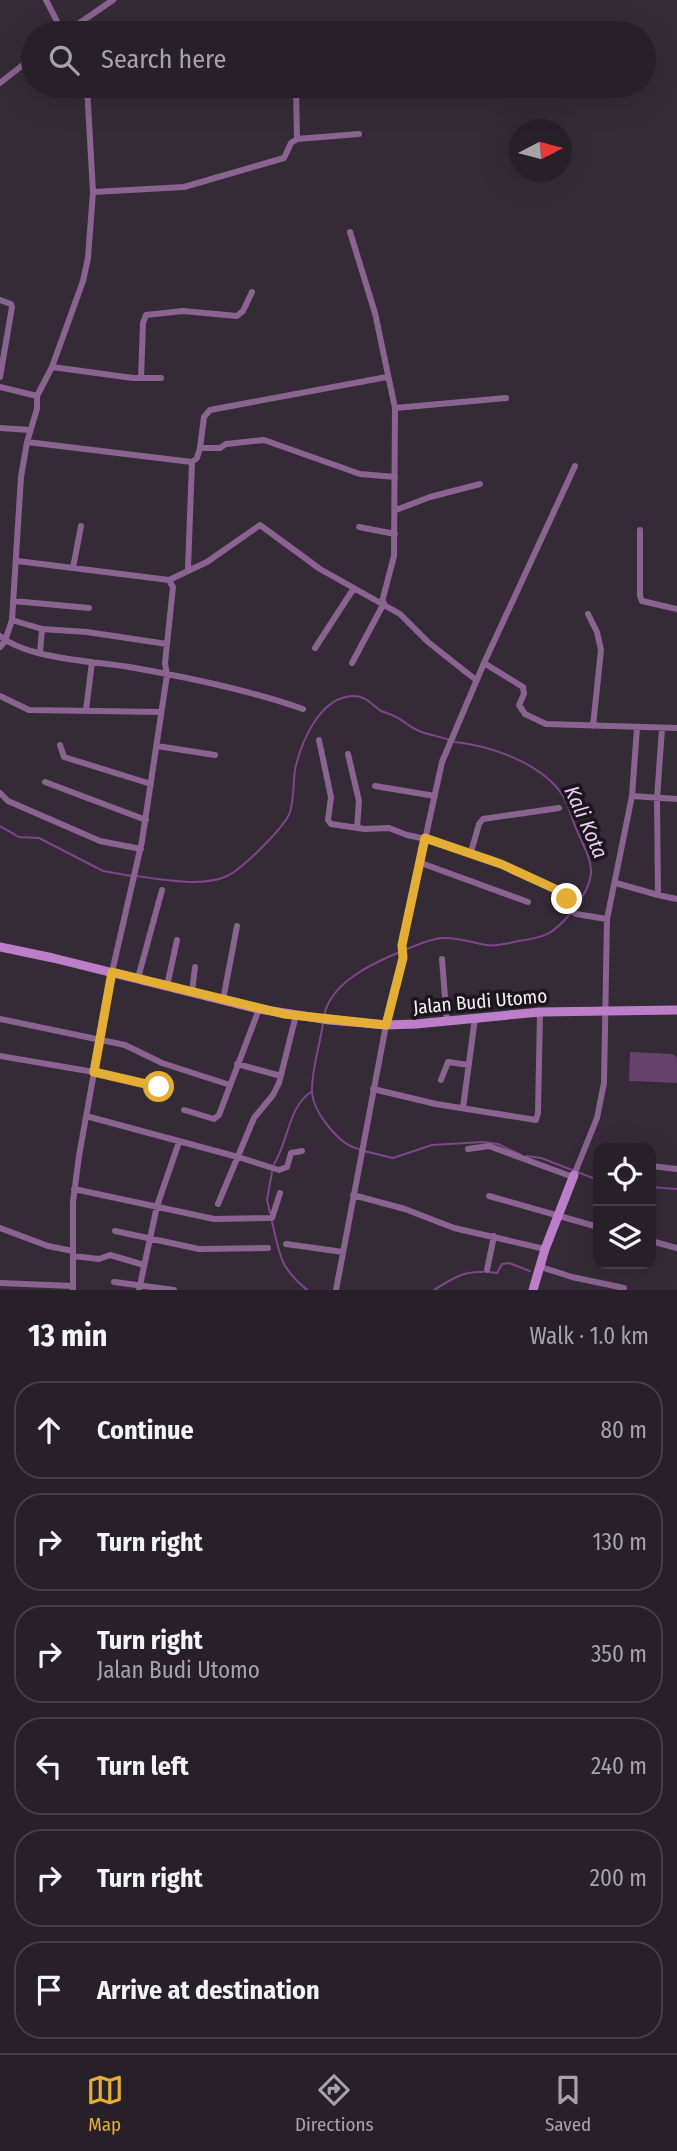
<!DOCTYPE html>
<meta charset="utf-8">
<style>
body{margin:0;font-family:"Fira Sans Condensed",sans-serif;background:#342d35;color:#f1f3f6}
.controls{position:absolute;right:21px;bottom:21px;display:grid;overflow:hidden;border-radius:14px;box-shadow:0 7px 28px #0002}
.controls button{width:63px;height:63px;display:grid;place-items:center;padding:0;border:0;border-bottom:2px solid #443e46;background:#282029;color:#f1f3f6;font:35px sans-serif}
.compass{position:absolute;left:509px;top:119px;width:63px;height:63px;border-radius:50%;background:#282029;box-shadow:0 7px 28px #0002;rotate:84deg}
.stop{position:absolute;width:21px;height:21px;margin:-16px;border:5px solid #e4ae35;border-radius:50%;background:#fff}
.stop.end{background:#e4ae35;border-color:#fff;box-shadow:0 2px 7px #0008}
.list{margin:0;padding:0;list-style:none}
h2{display:flex;justify-content:space-between;align-items:center;height:91px;margin:0;padding:0 28px;font-size:30px}
h2 small{font-size:23px;font-weight:400;color:#a5a3a8}
.list li{display:grid;grid-template-columns:46px 1fr auto;gap:21px;align-items:center;box-sizing:border-box;height:98px;margin:0 14px 14px;padding:0 14px;border:2px solid #443e46;border-radius:28px}
.list b{display:block;font-size:26px;white-space:nowrap}
.list p{margin:0;font-size:23px;white-space:nowrap;color:#a5a3a8}
.list em{font-size:23px;font-style:normal;color:#a5a3a8}
.icon{flex:none;width:38px;height:38px;fill:none;stroke:currentColor;stroke-width:2;stroke-linecap:round;stroke-linejoin:round}
.map{position:relative;flex:none;width:677px;height:1290px;overflow:hidden}
.search{position:absolute;background:#282029;box-shadow:0 7px 28px #0002;left:21px;right:21px;top:21px;height:77px;display:flex;align-items:center;gap:18px;box-sizing:border-box;padding:0 24px;border-radius:38px;color:#a5a3a8;font-size:26px}
.sheet{height:763px;background:#282029}
nav{display:flex;justify-content:space-around;align-items:center;box-sizing:border-box;height:98px;border-top:2px solid #443e46;background:#282029;font-size:19px;color:#a5a3a8}
nav a{display:grid;justify-items:center;gap:4px}
nav .on{color:#e4ae35}
.map>svg:first-child{display:block}
</style>
<div class="map">
<svg width="677" height="1290" viewBox="0 0 677 1290">
<rect width="100%" height="100%" fill="#352b37"/>
<path fill="#65416c" d="M630,1052L673,1054L677,1058V1083L629,1081Z"/>
<g fill="none" stroke-linecap="round" stroke-linejoin="round">
<path stroke="#7f458b" stroke-width="2" d="M455,742C491,746 542,763 563,796C569,805 571,816 575,826C591,863 602,873 573,910
M0,826L19,837L39,838L103,871L132,876
M137,876C163,880 204,887 227,876C242,869 285,827 290,812C294,799 293,784 295,770C301,742 320,696 354,696C366,696 372,705 381,711C386,713 391,714 396,717C404,721 410,727 419,731C428,735 439,736 449,740
M407,949C420,944 429,939 443,938C458,937 472,943 486,945C498,947 507,943 519,941C545,937 552,935 570,914
M324,1017C329,983 373,963 402,951
M323,1023C320,1046 311,1070 312,1093C314,1113 339,1145 359,1149
M364,1151L393,1158L432,1145L483,1142L498,1144L521,1155
M526,1156L541,1158L598,1180
M274,1164C288,1143 288,1107 311,1092
M651,1187L677,1189
M270,1213L267,1200L272,1172
M272,1222C281,1257 278,1265 307,1290
M489,1272L497,1273L502,1264L509,1263L530,1271
M434,1290C452,1279 462,1271 483,1272"/>
<path stroke="#8a6391" stroke-width="6" d="M46,0L63,33
M65,33L113,0
M0,83L33,57
M296,86L297,139
M93,192L184,187L284,158L291,143L297,139L359,134
M350,232L375,313L395,408L394,556L382,602
M0,300L11,304L12,307L0,377
M52,367L133,378H161
M141,378L143,323L146,315L183,311L237,316L243,311L252,292
M0,387L37,396
M395,408L506,398
M0,428L30,430
M27,442L192,462L197,458L200,448H220L226,444L264,440L360,474L395,477
M200,448L204,417L210,410L387,377
M396,510L430,497L480,484
M359,527L395,534
M640,530V596L642,601L677,609
M17,561L169,580L173,587L165,663L167,675L142,841L112,972L79,1156L73,1202V1290
M73,568L81,526
M188,569L192,462
M169,580L207,562L260,525L320,569L400,614L428,642L476,680
M13,601L89,608
M588,614L597,632L601,650L593,726
M12,620L42,629L87,632L167,644
M0,636C30,660 97,661 135,668C191,678 249,690 303,709
M0,647L5,641L12,620L21,477L27,442L37,409V396L52,367L83,281L88,258L93,192L87,86
M315,648L354,588
M40,653L42,629
M352,663L384,603
M484,663L575,466
M0,696L29,710L161,712
M86,710L92,662
M662,728L657,799L658,895L677,899
M319,740L331,797L328,820L331,824L365,829L389,828L407,835L440,842L501,864L563,893L567,897V908L576,914L607,919
M60,745L64,757L151,784
M157,746L215,755
M348,754L359,801L357,828
M45,782L146,820
M375,786L435,796
M0,793L8,801L100,841L141,849
M632,796L677,799
M471,852L479,824L483,819L559,808
M421,863L528,902
M616,883L658,895
M442,959L447,1022
M138,978L162,890
M167,986L177,940
M192,992L195,967
M223,1000L237,926
M0,1019L125,1045L162,1063L230,1085
M0,1056L94,1072L159,1087
M237,1064L281,1076
M441,1080L448,1062L469,1065
M373,1089L436,1104L536,1120L538,1113L540,1012
M463,1108L475,1018
M184,1110L214,1119L219,1115L259,1009
M86,1116L238,1157L279,1170L287,1167L291,1153L302,1151
M468,1149L489,1146L573,1177
M651,1166L677,1169
M574,1175L597,1118L604,1083L607,919L632,796L637,728
M74,1189L214,1219L272,1218L280,1193
M353,1195L405,1209L454,1228L545,1249
M489,1196L598,1227
M218,1204L254,1118L273,1095L279,1083L296,1015
M0,1228L48,1246L73,1251
M115,1231L199,1249L268,1248
M651,1241L677,1248
M286,1244L343,1252
M73,1256L99,1259L110,1255L144,1265
M541,1267L572,1277L624,1288
M487,1270L494,1236
M114,1282L174,1290
M0,1283L73,1286
M139,1290L157,1206L179,1142
M336,1290L386,1025L403,958V940L442,762L484,663L523,687L524,694L519,705L525,714L546,724L677,728"/>
<path stroke="#bc7ec9" stroke-width="9" d="M0,947L53,958L259,1009L329,1020L386,1025L416,1024L540,1012L677,1010
M533,1290L545,1249L574,1175"/>
</g>
<g fill="none" stroke-linecap="round" stroke-linejoin="round">
<path stroke="#e4ae35" stroke-width="9" d="M159,1087L94,1072L112,972L284,1014L386,1025L403,958L402,945L425,838L501,864L564,893L567,899"/>
</g>
<g text-anchor="middle" stroke-width="7" stroke-linejoin="round" paint-order="stroke">
<g font-size="19" fill="#f5eff6" stroke="#1a161b">
<text transform="translate(480 1001) rotate(-5)" y="7">Jalan Budi Utomo</text>
</g>
<g font-size="21" font-style="italic" fill="#edcdf3" stroke="#1a161b">
<text transform="translate(586 822) rotate(66)" y="7">Kali Kota</text>
</g>
</g>
</svg>
<div class="controls">
<button><svg class="icon" aria-label="locate" viewBox="0 0 24 24"><circle cx="12" cy="12" r="6"/><path d="M12 2v4M12 18v4M2 12h4M18 12h4"/></svg></button>
<button><svg class="icon" aria-label="layers" viewBox="0 0 24 24"><path d="M12 4l9 5-9 5-9-5zM3 14l9 5 9-5"/></svg></button>
</div>
<svg class="compass" viewBox="-18 -18 36 36"><path d="M0-13l5 13h-10z" fill="#e53935"/><path d="M0 13l5-13h-10z" fill="#a5a3a8"/></svg>
<div class="stop" style="left:159px;top:1087px"></div>
<div class="stop end" style="left:567px;top:899px"></div>
<div class="search"><svg class="icon" aria-label="search" viewBox="0 0 24 24"><circle cx="10" cy="10" r="6"/><path d="M15 15l6 6"/></svg>Search here</div>
</div>
<section class="sheet">
<h2>13 min<small>Walk · 1.0 km</small></h2>
<ul class="list">
<li><svg class="icon" aria-label="ahead" viewBox="0 0 24 24"><path d="M12 20V5M6 11l6-6 6 6"/></svg><div><b>Continue</b></div><em>80 m</em></li>
<li><svg class="icon" aria-label="right" viewBox="0 0 24 24"><path d="M7 20v-9h11M14 6l5 5-5 5"/></svg><div><b>Turn right</b></div><em>130 m</em></li>
<li><svg class="icon" aria-label="right" viewBox="0 0 24 24"><path d="M7 20v-9h11M14 6l5 5-5 5"/></svg><div><b>Turn right</b><p>Jalan Budi Utomo</p></div><em>350 m</em></li>
<li><svg class="icon" aria-label="left" viewBox="0 0 24 24"><path d="M17 20v-9H6M10 6l-5 5 5 5"/></svg><div><b>Turn left</b></div><em>240 m</em></li>
<li><svg class="icon" aria-label="right" viewBox="0 0 24 24"><path d="M7 20v-9h11M14 6l5 5-5 5"/></svg><div><b>Turn right</b></div><em>200 m</em></li>
<li><svg class="icon" aria-label="arrive" viewBox="0 0 24 24"><path d="M6 21V4h12l-3 4 3 4H6"/></svg><div><b>Arrive at destination</b></div></li>
</ul>
</section>
<nav>
<a class="on"><svg class="icon" aria-label="map" viewBox="0 0 24 24"><path d="M3 6l6-2 6 2 6-2v14l-6 2-6-2-6 2zM9 4v14M15 6v14"/></svg>Map</a>
<a><svg class="icon" aria-label="directions" viewBox="0 0 24 24"><path d="M12 3l9 9-9 9-9-9zM9 14v-3h6M13 9l2 2-2 2"/></svg>Directions</a>
<a><svg class="icon" aria-label="saved" viewBox="0 0 24 24"><path d="M7 4h10v16l-5-4-5 4z"/></svg>Saved</a>
</nav>
